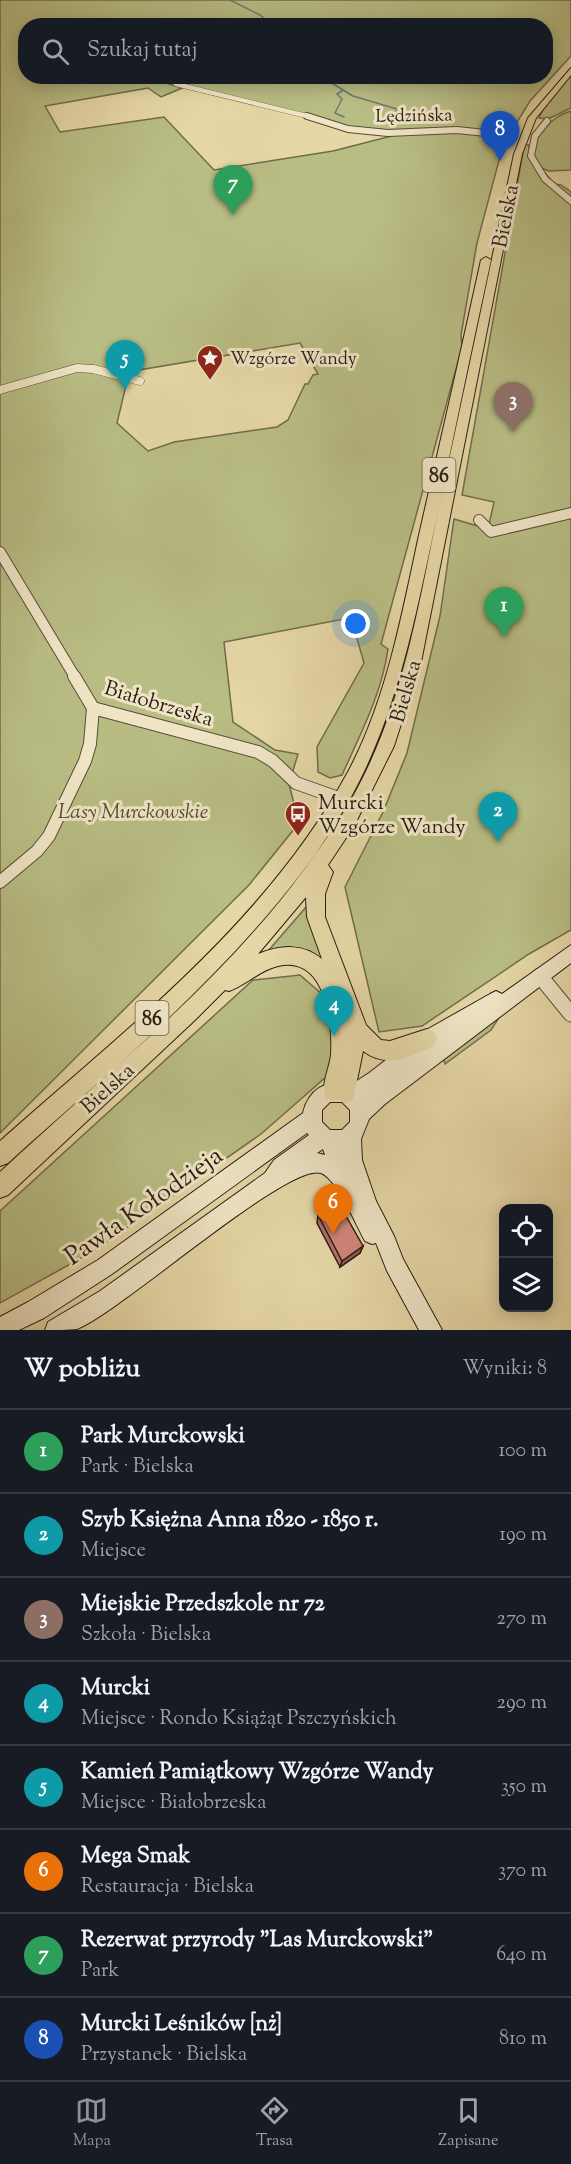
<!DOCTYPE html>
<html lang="pl">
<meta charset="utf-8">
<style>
body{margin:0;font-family:"Sorts Mill Goudy",serif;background:#20242c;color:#f1f3f6}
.controls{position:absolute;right:18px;bottom:18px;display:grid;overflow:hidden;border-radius:12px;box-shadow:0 3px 15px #0003}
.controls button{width:54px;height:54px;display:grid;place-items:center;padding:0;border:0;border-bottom:2px solid #363941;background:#171b24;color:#f1f3f6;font:30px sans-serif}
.you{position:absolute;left:356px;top:624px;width:21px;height:21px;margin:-15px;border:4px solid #fff;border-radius:50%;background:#1a73e8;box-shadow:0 0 0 9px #1a73e833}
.badge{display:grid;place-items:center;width:39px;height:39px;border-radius:50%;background:#8c9099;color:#fff;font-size:20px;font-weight:700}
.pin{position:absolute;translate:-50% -50px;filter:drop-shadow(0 2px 3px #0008)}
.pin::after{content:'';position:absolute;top:32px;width:21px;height:18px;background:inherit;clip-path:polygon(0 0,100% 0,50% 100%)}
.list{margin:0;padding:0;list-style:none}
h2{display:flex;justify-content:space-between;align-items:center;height:78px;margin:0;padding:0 24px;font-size:26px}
h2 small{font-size:20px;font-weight:400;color:#9ea1a6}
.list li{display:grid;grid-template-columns:39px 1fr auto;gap:18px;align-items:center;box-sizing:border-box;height:84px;padding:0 24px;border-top:2px solid #363941}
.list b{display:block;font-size:22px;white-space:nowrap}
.list p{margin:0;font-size:20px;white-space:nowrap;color:#9ea1a6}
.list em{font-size:20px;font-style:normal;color:#9ea1a6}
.icon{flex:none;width:33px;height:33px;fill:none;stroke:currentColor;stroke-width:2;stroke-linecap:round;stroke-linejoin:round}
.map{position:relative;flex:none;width:571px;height:1330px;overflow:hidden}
.search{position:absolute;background:#171b24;box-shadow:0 3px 15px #0003;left:18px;right:18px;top:18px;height:66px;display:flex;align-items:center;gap:15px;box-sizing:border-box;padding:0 21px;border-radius:24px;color:#9ea1a6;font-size:22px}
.sheet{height:750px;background:#171b24}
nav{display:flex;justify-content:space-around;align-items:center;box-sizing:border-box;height:84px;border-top:2px solid #363941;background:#171b24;font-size:16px;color:#9ea1a6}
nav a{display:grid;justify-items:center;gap:3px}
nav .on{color:#8c9099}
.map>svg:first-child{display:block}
</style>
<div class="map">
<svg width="571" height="1330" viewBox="0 0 571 1330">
<rect width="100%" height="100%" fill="#e6d7a6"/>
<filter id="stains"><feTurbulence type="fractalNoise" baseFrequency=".00333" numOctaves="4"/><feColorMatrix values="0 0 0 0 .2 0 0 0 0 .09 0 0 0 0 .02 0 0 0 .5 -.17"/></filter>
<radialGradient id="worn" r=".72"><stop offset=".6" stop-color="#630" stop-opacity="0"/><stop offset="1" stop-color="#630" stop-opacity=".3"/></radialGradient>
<path fill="#b8bd84" stroke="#706c4c" stroke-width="1.5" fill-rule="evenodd" d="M0,0H571V56L530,101L511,132L505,133L452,128L392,131L343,127L157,77L546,76V26H26V76L146,77L182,88L161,97L148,88L45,106L60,132L164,117L214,170L333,151L407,132H456L505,138L477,243L461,335L462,347L381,644L388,649C382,693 360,735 342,775L330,778L318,772L317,747L364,663L356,635L363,629L344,619L224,642L233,722L275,750L298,754L289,784L299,823L249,885L0,1133ZM300,343L318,374L313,375L308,384H305L288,420L277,427L174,442L148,451L117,423L127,381L139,370Z
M571,75V108L548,119L539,118L545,105Z
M571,111V170L549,171L541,168L554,184L561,185L571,192V930L529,954L422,1026L379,1032L345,887L383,812L407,753L440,616L454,519L488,529L494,502L462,495L523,152L525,144L529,145V153C538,134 550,117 571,111Z
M307,906L327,963L268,951Z
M300,975L331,1002L336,1035L327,1076L261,1134L92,1252L0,1303V1211L253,980Z
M500,1016L491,1030L445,1064L443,1056Z"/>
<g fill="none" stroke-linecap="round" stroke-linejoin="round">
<path stroke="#6c7972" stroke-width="1.5" d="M230,0L260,15L273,26
M320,76L353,96L397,109L396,112
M342,91L337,94L342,99L335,113L344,117"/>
<g stroke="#584b38" stroke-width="5">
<path id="street-far5" d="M176,84L311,117"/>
</g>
<g stroke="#584b38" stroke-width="8">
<path id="street-far4" d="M307,116L348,129L388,133L457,130L514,136
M547,121L535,136L531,156L545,179L571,201"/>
</g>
<g stroke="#584b38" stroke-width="9">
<path id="street-far3" d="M0,390L77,368L93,369L140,381"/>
</g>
<g stroke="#584b38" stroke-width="12">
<path id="street-far2" d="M479,520L491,532L571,513
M0,552L75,677"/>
</g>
<g stroke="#584b38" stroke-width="14">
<path id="street-far1" d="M74,676L93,708L258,752L273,761L296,783L341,799
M0,882L37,851L49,836L85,761L90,744L93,708"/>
</g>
<g stroke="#584b38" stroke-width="17">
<path id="street" d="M540,976L571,1014"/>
</g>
<g stroke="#281c13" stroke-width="2">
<path id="secondary" d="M571,945V963L385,1104L369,1119L361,1139L362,1160L376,1201L394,1236L403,1259L442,1330H419L387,1271L376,1243L372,1244L365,1241C356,1225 337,1179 321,1173C288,1162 122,1311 77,1329C69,1330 54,1330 45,1330L48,1322L100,1291L265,1173L274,1160L309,1135L307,1133L112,1274L44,1318L19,1330H0V1317L28,1302L98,1260L303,1113C308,1091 326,1077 349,1086L369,1073L421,1033L490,994L496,991L502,994ZM330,1102H342L350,1110V1122L342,1130H330L322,1122V1110ZM323,1149L325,1155L317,1153Z"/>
</g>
<g stroke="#281c13" stroke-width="2">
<path id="primary" d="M571,68V75L536,118L522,154L421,662L394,746L354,826L328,865L333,872L325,894V917L366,1025L381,1040L390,1041L427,1029L434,1032L437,1039L434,1046C410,1057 387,1069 363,1051L353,1100L346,1103L338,1099L333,1101L326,1098C320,1085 330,1068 331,1054C333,1021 325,955 278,966C260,970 246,985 229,991L225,990L195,1020L8,1195L0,1198V1172C120,1061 251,957 340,818C402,722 418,606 441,497C466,383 490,268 514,154L528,118ZM306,897L307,917L322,959C302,943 281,945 258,954Z
M486,257L491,260C472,347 454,434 436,521C415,618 397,717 347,804C265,948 128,1054 8,1163L0,1166V1141C126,1029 268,921 349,770C387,698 402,614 419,535C440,443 461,352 481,260Z"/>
</g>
<use href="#street-far5" stroke="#efe5c5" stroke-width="4.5"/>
<use href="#street-far4" stroke="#efe5c5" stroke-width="6"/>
<use href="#street-far3" stroke="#efe5c5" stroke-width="8"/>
<use href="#street-far2" stroke="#efe5c5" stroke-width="10"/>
<use href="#street-far1" stroke="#efe5c5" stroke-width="12"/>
<use href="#street" stroke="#efe5c5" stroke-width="15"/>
<use href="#secondary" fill="#efe5c5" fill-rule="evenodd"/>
<use href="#primary" fill="#e6d7a6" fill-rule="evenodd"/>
</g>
<path fill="#b47269" stroke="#281c13" stroke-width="1.5" d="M318,1215L363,1246L360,1253L340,1267L317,1223Z"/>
<path fill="#925d55" stroke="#281c13" stroke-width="1.5" d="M363,1246L360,1253L340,1267L342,1261Z"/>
<path fill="#d1857a" stroke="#281c13" stroke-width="1.5" d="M338,1202L363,1246L342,1261L318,1215Z"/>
<defs>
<g id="sight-pin" transform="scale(1.35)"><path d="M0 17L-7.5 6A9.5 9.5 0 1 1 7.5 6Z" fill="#8f2418" stroke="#efe5c5"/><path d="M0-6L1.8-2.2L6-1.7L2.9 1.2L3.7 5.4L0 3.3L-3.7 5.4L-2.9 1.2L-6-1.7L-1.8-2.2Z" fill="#fff"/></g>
<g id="bus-pin" transform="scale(1.35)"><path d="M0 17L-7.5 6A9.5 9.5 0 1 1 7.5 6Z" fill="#8f2418" stroke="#efe5c5"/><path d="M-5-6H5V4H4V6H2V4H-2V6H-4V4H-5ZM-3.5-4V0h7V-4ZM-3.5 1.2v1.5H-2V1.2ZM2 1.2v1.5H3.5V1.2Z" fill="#fff"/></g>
</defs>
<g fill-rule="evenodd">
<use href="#sight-pin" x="210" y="358"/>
<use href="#bus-pin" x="298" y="814"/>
</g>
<g text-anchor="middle" stroke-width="6" stroke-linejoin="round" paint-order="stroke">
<g font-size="18" fill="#281c13" stroke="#efe5c5">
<text transform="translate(414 115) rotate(-1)" y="6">Lędzińska</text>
</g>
<g font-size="18" fill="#281c13" stroke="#efe5c5" text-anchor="start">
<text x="230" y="364">Wzgórze Wandy</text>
</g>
<g fill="#efe5c5" stroke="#645848" stroke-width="1.5">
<rect x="422.5" y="458" width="33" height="34" rx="4.5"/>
<rect x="135.5" y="1001" width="33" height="34" rx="4.5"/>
</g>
<g font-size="20" font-weight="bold" fill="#281c13">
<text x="439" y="482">86</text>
<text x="152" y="1025">86</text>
</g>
<g font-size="21" fill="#281c13" stroke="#efe5c5">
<text transform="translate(505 216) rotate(-79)" y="7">Bielska</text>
<text transform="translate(405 691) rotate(-74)" y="7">Bielska</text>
<text transform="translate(159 703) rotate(17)" y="7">Białobrzeska</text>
<text transform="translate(107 1088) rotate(-42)" y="7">Bielska</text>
</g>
<g font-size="21" fill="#281c13" stroke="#efe5c5" text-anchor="start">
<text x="318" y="809">Murcki<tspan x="318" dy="24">Wzgórze Wandy</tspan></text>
</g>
<g font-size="21" font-style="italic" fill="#534c35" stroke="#efe5c5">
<text x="133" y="818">Lasy Murckowskie</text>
</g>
<g font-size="26" fill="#281c13" stroke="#efe5c5">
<text transform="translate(143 1205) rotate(-35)" y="9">Pawła Kołodzieja</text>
</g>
</g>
<rect width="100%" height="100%" filter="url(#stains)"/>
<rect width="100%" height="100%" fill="url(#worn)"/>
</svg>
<div class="controls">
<button><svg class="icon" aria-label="locate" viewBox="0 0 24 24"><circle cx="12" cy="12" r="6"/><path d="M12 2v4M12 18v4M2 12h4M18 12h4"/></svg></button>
<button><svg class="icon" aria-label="layers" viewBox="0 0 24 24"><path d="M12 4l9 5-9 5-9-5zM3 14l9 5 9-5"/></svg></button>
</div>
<div class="you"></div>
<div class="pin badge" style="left:504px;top:637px;background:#2e9e5b">1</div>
<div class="pin badge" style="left:498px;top:842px;background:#0f9aa8">2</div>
<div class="pin badge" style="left:513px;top:432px;background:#8d6e63">3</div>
<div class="pin badge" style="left:334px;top:1036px;background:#0f9aa8">4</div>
<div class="pin badge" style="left:125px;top:390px;background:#0f9aa8">5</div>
<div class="pin badge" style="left:333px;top:1234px;background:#e8710a">6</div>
<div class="pin badge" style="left:233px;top:215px;background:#2e9e5b">7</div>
<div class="pin badge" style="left:500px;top:161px;background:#1a4fb4">8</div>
<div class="search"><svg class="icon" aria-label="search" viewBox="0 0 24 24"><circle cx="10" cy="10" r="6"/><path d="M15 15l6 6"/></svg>Szukaj tutaj</div>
</div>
<section class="sheet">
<h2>W pobliżu<small>Wyniki: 8</small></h2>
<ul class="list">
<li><span class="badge" style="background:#2e9e5b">1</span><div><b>Park Murckowski</b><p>Park · Bielska</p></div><em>100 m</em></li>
<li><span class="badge" style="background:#0f9aa8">2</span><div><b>Szyb Księżna Anna 1820 - 1850 r.</b><p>Miejsce</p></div><em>190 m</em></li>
<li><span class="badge" style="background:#8d6e63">3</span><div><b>Miejskie Przedszkole nr 72</b><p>Szkoła · Bielska</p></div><em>270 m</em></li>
<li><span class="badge" style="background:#0f9aa8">4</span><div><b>Murcki</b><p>Miejsce · Rondo Książąt Pszczyńskich</p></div><em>290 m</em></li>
<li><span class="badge" style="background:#0f9aa8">5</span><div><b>Kamień Pamiątkowy Wzgórze Wandy</b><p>Miejsce · Białobrzeska</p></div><em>350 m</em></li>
<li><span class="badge" style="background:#e8710a">6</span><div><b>Mega Smak</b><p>Restauracja · Bielska</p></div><em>370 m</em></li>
<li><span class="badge" style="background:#2e9e5b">7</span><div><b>Rezerwat przyrody &quot;Las Murckowski&quot;</b><p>Park</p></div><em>640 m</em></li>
<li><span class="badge" style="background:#1a4fb4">8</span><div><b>Murcki Leśników [nż]</b><p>Przystanek · Bielska</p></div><em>810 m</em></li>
</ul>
</section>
<nav>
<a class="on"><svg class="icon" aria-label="map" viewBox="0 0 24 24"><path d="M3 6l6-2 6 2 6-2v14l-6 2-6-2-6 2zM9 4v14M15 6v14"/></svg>Mapa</a>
<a><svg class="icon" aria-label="directions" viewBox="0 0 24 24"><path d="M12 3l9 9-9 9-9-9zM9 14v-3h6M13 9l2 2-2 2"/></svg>Trasa</a>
<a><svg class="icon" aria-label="saved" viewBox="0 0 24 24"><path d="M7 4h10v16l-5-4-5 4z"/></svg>Zapisane</a>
</nav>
